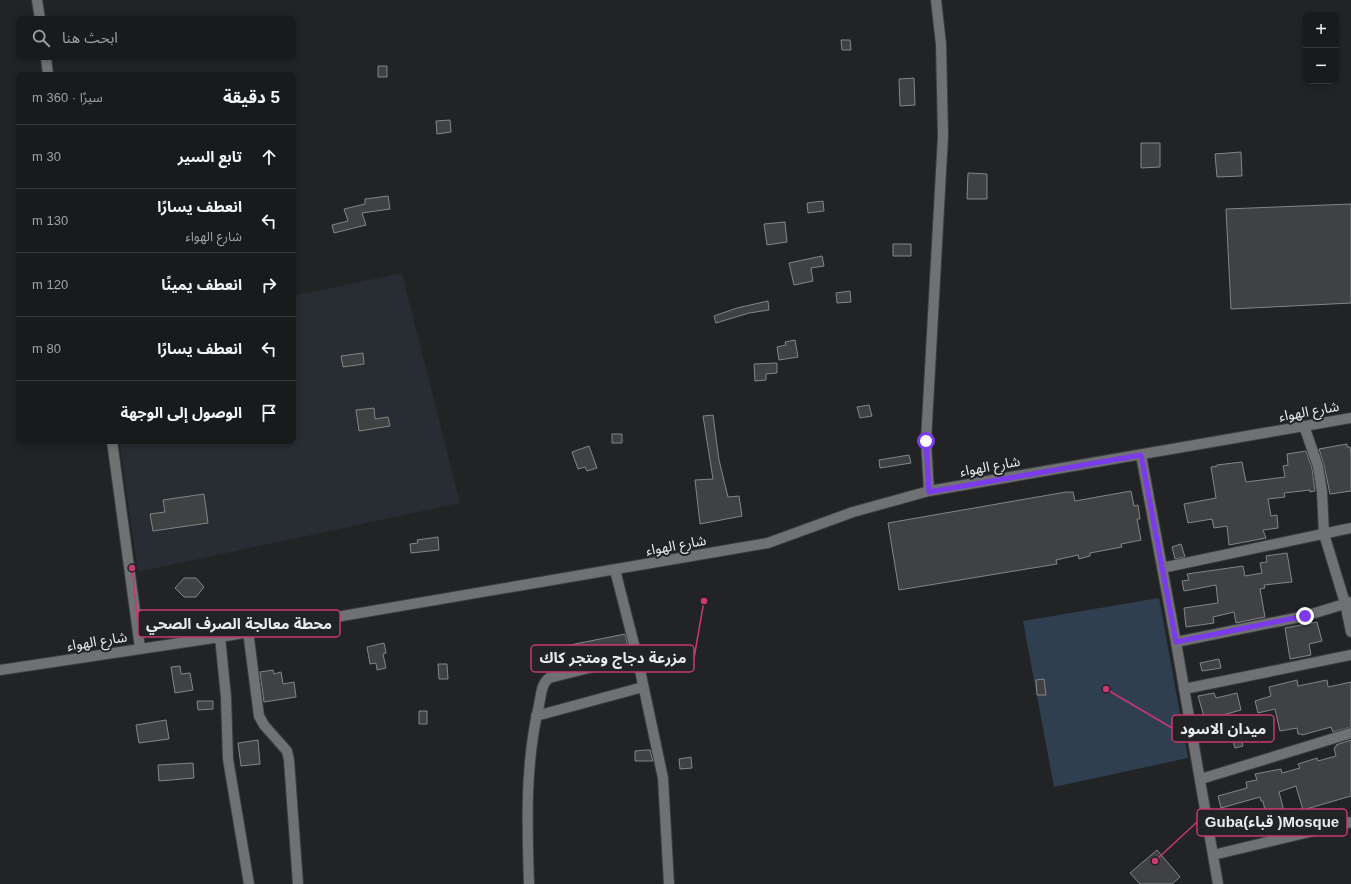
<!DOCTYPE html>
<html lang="ar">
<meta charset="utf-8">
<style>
body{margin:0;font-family:Helvetica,"Noto Sans Arabic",sans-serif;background:#222325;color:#f1f3f6;direction:rtl}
.controls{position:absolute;right:12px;top:12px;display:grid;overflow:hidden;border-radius:8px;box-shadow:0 2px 6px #0003}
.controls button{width:36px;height:36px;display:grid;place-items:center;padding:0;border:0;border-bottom:1px solid #37383b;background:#191a1c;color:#f1f3f6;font:20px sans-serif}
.stop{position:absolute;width:12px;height:12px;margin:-9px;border:3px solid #7c3aed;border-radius:50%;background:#fff}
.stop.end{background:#7c3aed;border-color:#fff;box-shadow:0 1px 4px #0008}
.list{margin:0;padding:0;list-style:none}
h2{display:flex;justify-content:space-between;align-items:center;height:52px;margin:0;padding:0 16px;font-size:17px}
h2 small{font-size:13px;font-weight:400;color:#9fa1a3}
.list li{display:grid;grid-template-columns:26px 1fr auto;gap:12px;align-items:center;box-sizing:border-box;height:64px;padding:0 16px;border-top:1px solid #37383b}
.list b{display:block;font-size:15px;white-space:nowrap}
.list p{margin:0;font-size:13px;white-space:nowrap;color:#9fa1a3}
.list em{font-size:13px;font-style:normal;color:#9fa1a3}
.icon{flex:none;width:22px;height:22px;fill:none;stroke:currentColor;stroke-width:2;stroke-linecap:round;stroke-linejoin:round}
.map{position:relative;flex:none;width:1351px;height:884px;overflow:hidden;direction:ltr}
.search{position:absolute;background:#191a1c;box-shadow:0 2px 6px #0003;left:16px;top:16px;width:280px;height:44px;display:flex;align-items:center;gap:10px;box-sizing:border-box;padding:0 14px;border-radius:8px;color:#9fa1a3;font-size:15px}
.panel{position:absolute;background:#191a1c;box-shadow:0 2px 6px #0003;left:16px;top:72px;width:280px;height:372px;border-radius:8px;direction:rtl}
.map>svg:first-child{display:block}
</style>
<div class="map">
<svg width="1351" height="884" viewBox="0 0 1351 884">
<rect width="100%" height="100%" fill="#212325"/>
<path fill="#272d33" d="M402,273L460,503L138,572L119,441H293V296Z"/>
<path fill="#303f50" d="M1159,598L1188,758L1054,787L1023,621Z"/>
<path fill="#3f4143" stroke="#838588" d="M841,40H850L851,50H842Z
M378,66H387V77H378Z
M914,78L915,105L900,106L899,79Z
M450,120L451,132L437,134L436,121Z
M1141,143H1160V167L1141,168Z
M1241,152L1242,176L1217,177L1215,154Z
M968,173L987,174V199H967Z
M388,196L390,209L362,213L366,225L334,233L332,225L348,221L344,209L365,204V199Z
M823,201L824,211L808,213L807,203Z
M1351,204V303L1231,309L1226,209Z
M785,222L787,242L767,245L764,224Z
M893,244H911V256H893Z
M822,256L824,266L811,268L813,281L794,285L789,263Z
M850,291L851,302L837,303L836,293Z
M768,301L769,310L749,313L716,323L714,316L737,308Z
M795,340L798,357L779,360L777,347L786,345L785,342Z
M363,353L364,364L343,367L341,356Z
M777,363V373L766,374V380L755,381L754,364Z
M869,405L872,416L860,418L857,407Z
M374,408L375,419L388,417L390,426L359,431L356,410Z
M713,415L719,460L728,497L739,496L742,516L700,524L695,480L713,479L703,416Z
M612,434H622V443H612Z
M1347,444V447H1350L1351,455V491L1330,494L1324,465L1319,449Z
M589,446L597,468L587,471L585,467L578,469L572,452Z
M1306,451L1312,468L1315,491L1310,492V490L1284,493L1285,497L1268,499L1271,516L1277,515L1278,528L1263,530L1266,538L1229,545L1227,526L1214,528L1212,519L1188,523L1184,504L1216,498L1211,467L1217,466V465L1242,462L1246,482L1285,477L1283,466L1288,465L1287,454Z
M909,455L911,463L880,468L879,460Z
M1131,491L1134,506L1138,505L1140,519H1137L1141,540L1121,544L1122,547L1090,553V556L1079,559L1078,555L1056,560L1057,564L899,590L888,523L1066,492H1073L1075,501Z
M204,494L208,523L153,531L150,514L165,512L163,500Z
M438,537L439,550L411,553L410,544L418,543L417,540Z
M1181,544L1185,557L1175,559L1172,547Z
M1287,553L1292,582L1264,585L1265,588L1260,589L1265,617L1236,623L1234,612L1213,617L1214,623L1186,627L1184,608L1218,603L1216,585L1184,591L1182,581L1189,580L1187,574L1243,566L1245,576L1262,573L1260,563L1267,562L1266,556Z
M184,578H196L204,587L196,597H184L175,588Z
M1317,622L1322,641L1309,644L1311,655L1290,659L1285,628Z
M625,634L628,647L595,654L596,656L538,666L535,652Z
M384,643L386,653L383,654L386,668L377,670L376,663L370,664L367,647Z
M1219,659L1221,668L1202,671L1200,663Z
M438,664H447L448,679H439Z
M180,666L181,674L190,673L193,690L175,693L171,667Z
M273,670L274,674L281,672L283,684L294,682L296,697L264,702L260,672Z
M1044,679L1046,695H1037L1036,680Z
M1297,680L1298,686L1327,680L1328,687L1351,682V727L1333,732L1331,727L1302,735L1301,734H1298L1297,728L1280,731L1275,709L1258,713L1255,701L1271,696L1269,687Z
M1214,693L1216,698L1237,693L1241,710L1205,720L1198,696Z
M197,701H213V709L198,710Z
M419,711H427V724H419Z
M166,720L169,739L139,743L136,725Z
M1239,732L1243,746L1235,748L1231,735Z
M258,740L260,764L241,766L238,743Z
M1351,740V796L1303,810L1296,786L1279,792L1284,811L1266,815L1263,801H1261L1260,797L1221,808L1218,796L1247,788L1246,782L1257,780L1255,774L1281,769L1282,773L1300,768L1298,764L1317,758L1318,761L1336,756L1334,748L1336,747V745Z
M646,750H650L653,761H635V751Z
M691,757L692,768L680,769L679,759Z
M193,763L194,778L159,781L158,765Z
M1157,850L1180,877L1172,884H1140L1130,873Z"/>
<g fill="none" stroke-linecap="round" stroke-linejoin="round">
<g stroke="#3c3d3f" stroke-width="12">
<path id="minor" d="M37,0L40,19
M46,57L48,75
M1304,426L1318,466L1322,492L1324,534L1345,603L1351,632
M112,441L140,648
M1141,455L1176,642L1218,884
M929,491L926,441L943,136L941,44L936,0
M1162,568L1351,528
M615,570L637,656L663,778L669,884
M248,631L259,716L264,725L287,751L289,760L298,884
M220,637L226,697L228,759L249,884
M1176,642L1305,616L1351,602
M0,670L220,637L768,543L853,512L929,491L1351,418
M1184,689L1351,655
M536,716L643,687
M1201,779L1351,733
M1213,855L1351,822
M529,884C527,824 525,764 539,705C541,696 541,684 549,678L637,656"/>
</g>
<use href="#minor" stroke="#6f7173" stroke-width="10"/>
</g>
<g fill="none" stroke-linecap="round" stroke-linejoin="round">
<path stroke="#7c3aed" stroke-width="5" d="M926,441L929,492L1141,455L1176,642L1305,616"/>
</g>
<g text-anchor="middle" stroke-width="4" stroke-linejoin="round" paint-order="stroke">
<g font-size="14" fill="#e9eaec" stroke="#212325">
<text transform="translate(1309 411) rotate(-10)" y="5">شارع الهواء</text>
<text transform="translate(990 466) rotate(-10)" y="5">شارع الهواء</text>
<text transform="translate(676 545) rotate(-10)" y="5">شارع الهواء</text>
<text transform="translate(97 641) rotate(-9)" y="5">شارع الهواء</text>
</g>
</g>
<path fill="none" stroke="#c83871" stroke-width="1.5" d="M132 568L138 624M704 601L694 658M1106 689L1172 728M1155 861L1197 822"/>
<g fill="#c83871" stroke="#212325" stroke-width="1.5">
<circle cx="132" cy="568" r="4"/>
<circle cx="704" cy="601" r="4"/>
<circle cx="1106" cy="689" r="4"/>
<circle cx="1155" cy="861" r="4"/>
</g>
<g fill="#212325" stroke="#c83871" stroke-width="1.5">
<rect x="138" y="610" width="202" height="27" rx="4"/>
<rect x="531" y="645" width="163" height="27" rx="4"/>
<rect x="1172" y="715" width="102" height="27" rx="4"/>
<rect x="1197" y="809" width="150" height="27" rx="4"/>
</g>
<g font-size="15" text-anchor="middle" font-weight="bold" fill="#e9eaec">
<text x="239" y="629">محطة معالجة الصرف الصحي</text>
<text x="613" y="663">مزرعة دجاج ومتجر كاك</text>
<text x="1223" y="734">ميدان الاسود</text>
<text x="1272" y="827">Guba(قباء )Mosque</text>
</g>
</svg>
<div class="controls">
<button>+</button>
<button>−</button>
</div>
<div class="stop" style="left:926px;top:441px"></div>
<div class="stop end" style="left:1305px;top:616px"></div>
<div class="search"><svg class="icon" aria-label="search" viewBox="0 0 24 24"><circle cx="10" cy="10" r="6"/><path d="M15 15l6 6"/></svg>ابحث هنا</div>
<section class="panel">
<h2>5 دقيقة<small>سيرًا · 360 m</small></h2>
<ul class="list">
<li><svg class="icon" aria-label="ahead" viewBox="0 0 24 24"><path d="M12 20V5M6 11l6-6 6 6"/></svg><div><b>تابع السير</b></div><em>30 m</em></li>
<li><svg class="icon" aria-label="left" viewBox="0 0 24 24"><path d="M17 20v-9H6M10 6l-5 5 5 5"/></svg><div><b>انعطف يسارًا</b><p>شارع الهواء</p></div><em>130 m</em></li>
<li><svg class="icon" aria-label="right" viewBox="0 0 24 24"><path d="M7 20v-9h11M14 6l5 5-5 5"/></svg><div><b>انعطف يمينًا</b></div><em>120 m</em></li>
<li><svg class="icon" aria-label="left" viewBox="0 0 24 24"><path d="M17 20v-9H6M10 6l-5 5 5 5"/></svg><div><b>انعطف يسارًا</b></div><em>80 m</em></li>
<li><svg class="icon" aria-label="arrive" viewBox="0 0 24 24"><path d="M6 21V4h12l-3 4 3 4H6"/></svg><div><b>الوصول إلى الوجهة</b></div></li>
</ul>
</section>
</div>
